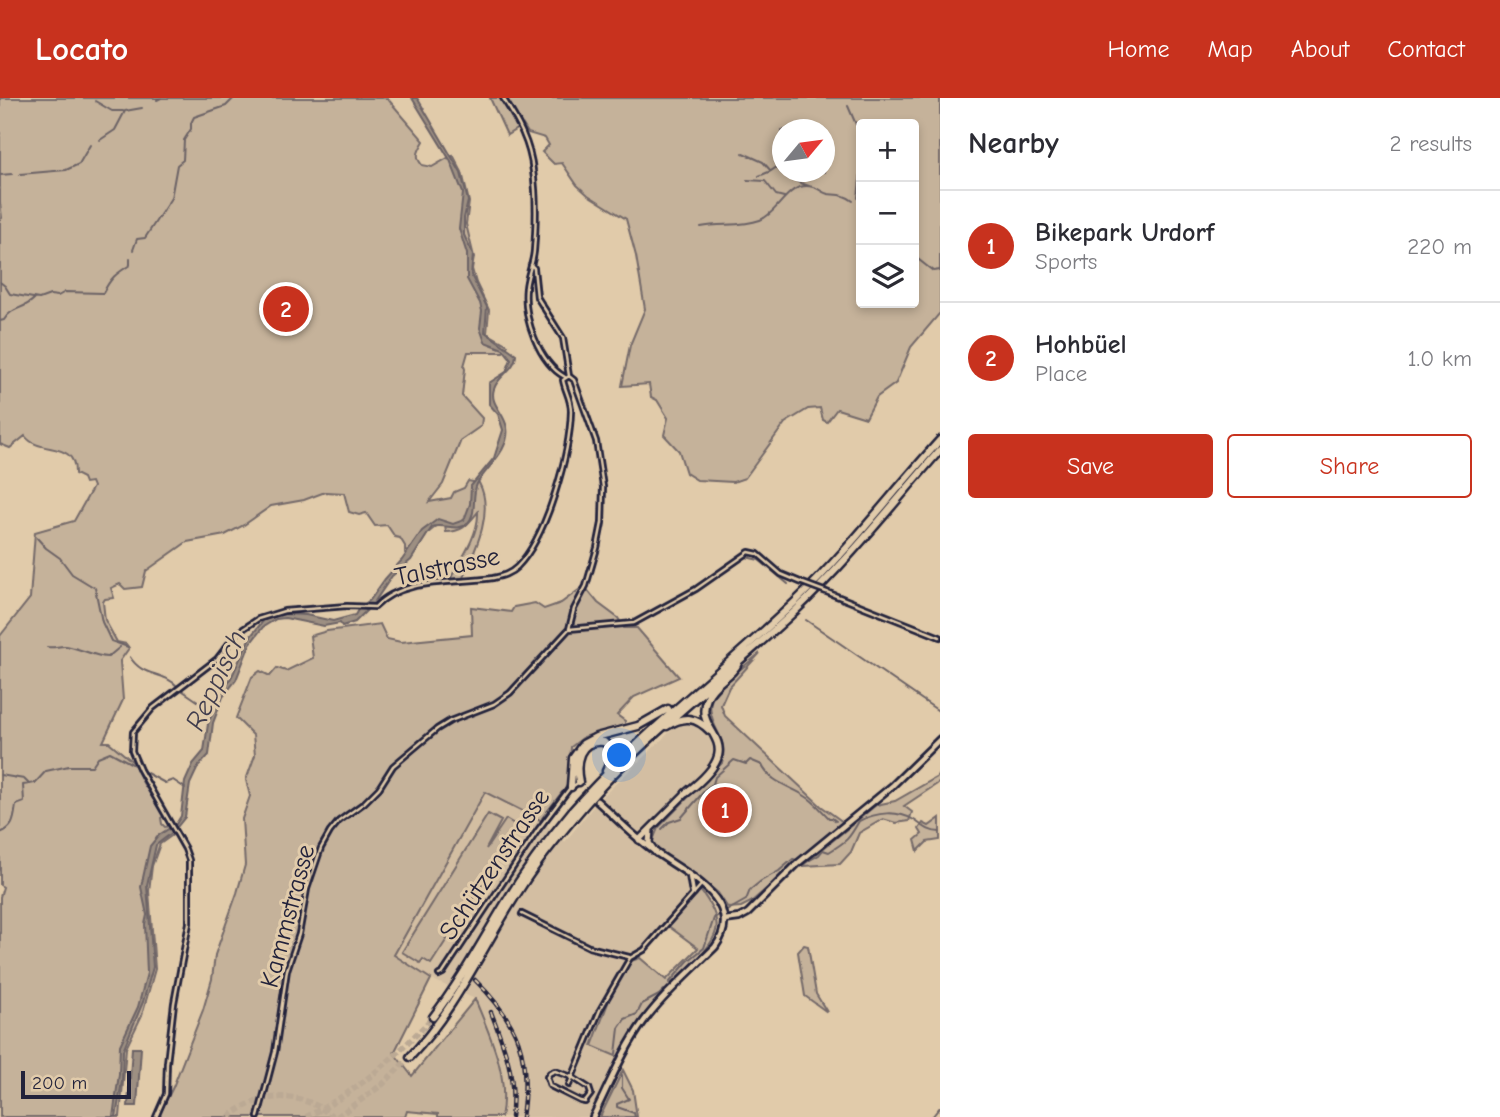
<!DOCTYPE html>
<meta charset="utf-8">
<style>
body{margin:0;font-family:"Comic Neue",sans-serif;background:#f2f2f3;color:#2b2b33}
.controls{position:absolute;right:21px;top:21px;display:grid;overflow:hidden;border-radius:7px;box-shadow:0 4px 10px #0003}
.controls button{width:63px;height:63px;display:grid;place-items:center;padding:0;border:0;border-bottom:2px solid #e1e1e2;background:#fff;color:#2b2b33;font:35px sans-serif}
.compass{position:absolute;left:772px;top:21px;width:63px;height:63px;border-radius:50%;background:#fff;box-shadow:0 4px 10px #0003;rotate:61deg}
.scale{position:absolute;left:21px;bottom:18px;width:110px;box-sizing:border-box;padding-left:7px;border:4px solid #22223b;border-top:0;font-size:19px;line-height:24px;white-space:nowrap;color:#22223b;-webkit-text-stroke:5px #e1cbaa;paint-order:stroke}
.you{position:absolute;left:620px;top:658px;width:24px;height:24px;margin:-18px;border:5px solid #fff;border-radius:50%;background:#1a73e8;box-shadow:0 0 0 10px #1a73e833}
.badge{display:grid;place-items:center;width:46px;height:46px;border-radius:50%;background:#c8321e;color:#fff;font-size:23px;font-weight:700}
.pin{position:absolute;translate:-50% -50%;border:4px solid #fff;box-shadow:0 2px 7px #0006}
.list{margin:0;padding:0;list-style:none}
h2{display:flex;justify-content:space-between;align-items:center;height:91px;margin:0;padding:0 28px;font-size:30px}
h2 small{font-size:23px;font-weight:400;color:#7c7c81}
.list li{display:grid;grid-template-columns:46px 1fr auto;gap:21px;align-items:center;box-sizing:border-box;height:112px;padding:0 28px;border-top:2px solid #e1e1e2}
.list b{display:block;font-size:26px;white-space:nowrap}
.list p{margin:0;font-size:23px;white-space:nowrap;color:#7c7c81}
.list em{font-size:23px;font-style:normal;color:#7c7c81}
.actions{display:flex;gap:14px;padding:21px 28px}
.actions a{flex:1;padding:16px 0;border:2px solid #c8321e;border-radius:7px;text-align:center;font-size:24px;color:#c8321e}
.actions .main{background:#c8321e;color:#fff}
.icon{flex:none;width:38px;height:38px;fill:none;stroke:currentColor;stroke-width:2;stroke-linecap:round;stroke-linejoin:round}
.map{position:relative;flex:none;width:940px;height:1019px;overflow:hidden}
header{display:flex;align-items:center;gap:42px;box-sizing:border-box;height:98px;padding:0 35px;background:#c8321e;color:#fff}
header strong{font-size:33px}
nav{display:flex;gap:38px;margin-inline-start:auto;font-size:24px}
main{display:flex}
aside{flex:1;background:#fff}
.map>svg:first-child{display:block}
</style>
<header>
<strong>Locato</strong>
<nav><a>Home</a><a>Map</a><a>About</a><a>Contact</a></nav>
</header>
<main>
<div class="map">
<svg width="940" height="1019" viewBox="0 0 940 1019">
<rect width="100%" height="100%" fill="#e1cbaa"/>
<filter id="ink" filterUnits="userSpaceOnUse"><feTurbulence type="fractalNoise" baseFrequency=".0143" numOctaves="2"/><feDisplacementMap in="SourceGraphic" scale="14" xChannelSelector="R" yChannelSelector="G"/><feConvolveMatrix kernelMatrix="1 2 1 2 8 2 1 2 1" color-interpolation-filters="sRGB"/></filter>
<g filter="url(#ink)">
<path fill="#d3bea2" d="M690,624L703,633L711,643L715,659L711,666L634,745L683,779L691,790L687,797L631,863L612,894L592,948L618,959L589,1019H501L504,1006L475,901L431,881L394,858L485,694L542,723L565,744L597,704L631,671L673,631L684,625Z"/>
<path fill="#c5b29a" stroke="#746a6a" stroke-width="2" fill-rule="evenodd" d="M0,0H387L424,43C419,52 414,58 422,67L432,69L453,57L462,74L466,91L469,104L466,126L474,159L472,171L476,185L489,212L487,235L508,247L503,254H468L464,268L465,271L462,298L482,320L481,328L461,342L443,386L429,404L451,400L454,394L464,390L468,383L479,385C495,414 474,455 462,482L449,483C460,463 479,437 478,414C468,426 463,434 446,434L445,428L438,427L428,435L411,461L405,455V448L400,440L395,439L387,427L375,428L366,415L359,417L349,414L344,395L325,394L304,402L271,408L244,427L225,437L187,444L146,473L142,489L125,491L120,486L111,490L114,500L105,501L103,504L105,522L117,544L126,546L129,550L120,563L123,602L103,644H109L133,664L143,685L164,718L161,720L162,726L165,729L170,728L174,736L160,746L152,768L149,793L155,871L142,917L126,950L120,1019H0V799L3,789L0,787V538L30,500L35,434L74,423L93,389L91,384L85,385L83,380L75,376C76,341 40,358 25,338L10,350L0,346V121L2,120L0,105Z
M490,0H940V215L911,249L896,285L877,299L866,320L837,311L827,324L823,322L820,310L808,311L785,325L745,380L733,384L697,382L686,375L679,353L664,337L668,320L657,302L651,299L649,286L622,288L630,247L645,211L636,158L626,121L588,97L577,87L562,65L554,66L542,54L549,47L545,40L528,35L523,27L507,37ZM861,26H914V205H861ZM782,32H824V74H782Z
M584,488L598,505L618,520L624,530H637L679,579L634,599L617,617L625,623V627L584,639L571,649L569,683L564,693L542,723L485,694L394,857L431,881L394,955L412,978L475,901C490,938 510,978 501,1019H438V1016L407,1013L405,1019H158L173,989L203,912L212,881L215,857L237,795L245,767L242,721L250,698L246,682L255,657L253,637L236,620L252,579L260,573L270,578L277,570L286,573L313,560L310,538L327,533L380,526L387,541L401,544L472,537L471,509L511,514L514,509L535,505L544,511L561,505Z
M760,555L729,589L721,607L725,618L821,708L843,724L751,804L741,809L728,810L718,795L700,780L655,751L652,745L658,730L722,665C726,649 722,642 715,628C712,620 708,609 712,601C720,586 746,567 760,555Z
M940,674V684L904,708L912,714L909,723L896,725L883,721L859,735L851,754L840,766L802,768L876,707L895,703L937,679Z
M488,716L501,723L486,751L506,721L519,729L431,866L423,861L420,865L402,854Z
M940,720V742L927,744L918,753L915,742L922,736L919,731L923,725L929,728Z
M700,792C709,803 721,822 715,836C707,858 670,886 654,905C640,922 629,940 618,959L592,948L612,894L631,863L640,860L666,882L698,850L667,827Z
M804,847L808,848L816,896L827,914L805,898L798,854Z
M623,972L633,992L637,1019H600Z"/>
<path fill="#9d8f82" stroke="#6c6366" stroke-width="2" d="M412,0H417L419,3L461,75L468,103L464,120V137L473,157L471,177L487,209L485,234L516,256C516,272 498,277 494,291C489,306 505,315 507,330C511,351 485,371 477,386C471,399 478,415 467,426C458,434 443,425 432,429L411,462L392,478L373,506L355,524L342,528L340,525L324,528L285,520L276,521L263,529L250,546L236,582L223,599L213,625L209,657L198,669L190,686L185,719L173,734L156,747L147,787L153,869L143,904L123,952L122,983L116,1019H113L119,976L120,947L138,909L147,875L145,826L147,817L141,789L150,748L159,737L176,726L181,718L185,684L193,666L204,653L208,626L218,601L232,578L250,539L263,523L270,519L284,516L306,517L333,523L355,517L359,510L370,502L385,481L402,462L422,433L438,421L453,426L464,422L470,406L471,388L494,360L503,332L498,316L489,306V285L506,274L511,261L503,251L485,244L480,230L482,213L480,205L467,181V156L459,131L463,95L450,62Z
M132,950H141L137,1008H128Z"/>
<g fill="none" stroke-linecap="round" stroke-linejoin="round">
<path stroke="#6c6366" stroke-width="2" d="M157,2L161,0
M95,3L112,13H123
M848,8L861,38
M100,42L115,32L125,13L142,10
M743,55L763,64L771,73L781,66L782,68
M788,74L798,84L809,88
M20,76L66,72L79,66L90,47
M0,77L12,76
M759,78L771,73
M747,82L765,83L776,97L784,99
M858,100L861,72
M859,107L861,108
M701,129C721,125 741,129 760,122C779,115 788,82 813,89C818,90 823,95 828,96C838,97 844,96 853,103
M133,152L137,141L145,140L171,100L177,67L183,62L184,42L191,31V25L194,19L226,8L234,0
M914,158L933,173L940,172
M0,184L5,188L10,196L39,201L50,197L58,198L65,194L103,195C112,178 116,176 130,167V161
M0,223L4,222C10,210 25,211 34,201
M37,440L46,450L60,460L72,476L95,490L102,524L111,543L128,549
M746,459L759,462L788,486
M806,522L940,614
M47,549C54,550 58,548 64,548C72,547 95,559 108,559L120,549
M130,559C143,580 162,572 178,589
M180,591L205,608
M143,673L165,685L173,682L185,690
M0,677L24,681L28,685
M542,720L562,694
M662,731L669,724L681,720L708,689L713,686L715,679L734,662L746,666L750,662L762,667C769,684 792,689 805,698C814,703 821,712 829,720H832L836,723
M0,735C14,730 14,721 16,707L24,704L23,687L35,685L46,673L69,668H92L98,659L110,654L136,668
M803,766L819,757L823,752L829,754C847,743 849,741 859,723C877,714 897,712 914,722C923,728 929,734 940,734
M669,885L688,863L704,850L714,820L746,802L750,792L761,783L779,773L793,761L797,762
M616,956L619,930L625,921L637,916L642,906L659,897L664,892
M622,977V990L629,1001L617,1006V1009L634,1015L635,1019
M932,1019L940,1009"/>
<path stroke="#bba994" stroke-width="6" stroke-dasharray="6 3" stroke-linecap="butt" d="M229,1019C261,993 302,992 333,1019
M306,1019C356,995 396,959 433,919
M337,1019L383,986L410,959"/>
<g stroke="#22223b" stroke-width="8">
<path id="minor" d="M503,0C518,23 530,45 533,73C537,99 536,128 534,153C533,166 527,177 526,190C523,219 538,264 565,279
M824,493L940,539
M569,531L634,525L696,491L749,454L758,456L781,476L800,484
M522,816L589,849L629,859
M439,877L443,875L538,732L569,691L579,684
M555,973L572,979L589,990L591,996L585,1004L580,1003L550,988L547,979L550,975Z
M569,987L600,912L630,860L644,852L702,786
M156,1019L166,996L167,965L174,905L189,825V762L185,751L140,672L132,653L133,634L153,610L217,561L237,535L258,521L284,513L347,508L375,509C403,479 456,486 493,480C502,478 510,476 517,469C547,439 570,355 571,313C571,301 565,293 563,282L569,278
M258,1019L275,954L287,872L299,836L307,791L321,750L330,734L339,723L364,705L379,690L393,668L437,631L450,623L494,606L510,595L569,531L574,511L586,488L597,450L602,425L603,389L596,343L574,282L569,278L563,240L537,199L534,170L531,167"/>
</g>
<g stroke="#22223b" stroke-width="10">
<path id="secondary" d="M690,778L693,795
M724,822L739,820L748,815L797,766L892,688L940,641
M593,1019C609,987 623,952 644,923C664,896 691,873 715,849C748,803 684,775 654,753C633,738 616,720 597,703"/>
</g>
<g stroke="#22223b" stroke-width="10">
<path id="primary" d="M650,733L649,745L656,755
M639,742L686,695"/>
</g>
<g stroke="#22223b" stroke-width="11">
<path id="motorway" d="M667,628C684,617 696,619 710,633
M579,684C575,665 578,641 604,644L612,652V661L606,673
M571,689L573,660L583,646L596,639L638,628L668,611
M686,695C755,642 691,638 707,600C713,584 733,579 739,563
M433,919C460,884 481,845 504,807C524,774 547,743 572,713C640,636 722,574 796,503C848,453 892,395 940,342
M410,959C457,909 483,848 520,791C539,761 562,734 585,707C647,635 725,579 795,513C847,464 893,406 940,352"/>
</g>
<use href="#minor" stroke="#e1cbaa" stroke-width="2.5"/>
<use href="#secondary" stroke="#e1cbaa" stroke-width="4.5"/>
<use href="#primary" stroke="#e1cbaa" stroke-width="5"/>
<use href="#motorway" stroke="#e1cbaa" stroke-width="6"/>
<g stroke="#22223b" stroke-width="4.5">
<path id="rail" d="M475,882C519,925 531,958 522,1019
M491,914C505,950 517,981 511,1019"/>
</g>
<use href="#rail" stroke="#e1cbaa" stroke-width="2" stroke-dasharray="5" stroke-linecap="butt"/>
<g stroke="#22223b" stroke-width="8" stroke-linecap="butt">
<path id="minor-bridge" d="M800,484L824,493"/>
</g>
<use href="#minor-bridge" stroke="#e1cbaa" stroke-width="2.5"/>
</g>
</g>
<g text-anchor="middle" stroke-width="6" stroke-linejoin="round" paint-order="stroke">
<g font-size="26" fill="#22223b" stroke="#e1cbaa">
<text transform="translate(447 468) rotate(-12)" y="9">Talstrasse</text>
<text transform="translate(494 766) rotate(-56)" y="9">Schützenstrasse</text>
<text transform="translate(287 818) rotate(-75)" y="9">Kammstrasse</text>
</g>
<g font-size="28" font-style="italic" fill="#413d4d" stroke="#e1cbaa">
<text transform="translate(215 582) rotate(-65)" y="10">Reppisch</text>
</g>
</g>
</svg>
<div class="controls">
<button>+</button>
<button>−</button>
<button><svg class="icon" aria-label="layers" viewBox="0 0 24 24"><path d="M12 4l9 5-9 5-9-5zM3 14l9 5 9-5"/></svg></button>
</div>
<svg class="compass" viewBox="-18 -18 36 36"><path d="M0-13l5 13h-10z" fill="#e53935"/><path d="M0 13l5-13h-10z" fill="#7c7c81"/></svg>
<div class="scale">200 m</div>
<div class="you"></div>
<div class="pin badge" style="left:725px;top:712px">1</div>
<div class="pin badge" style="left:286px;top:211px">2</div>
</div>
<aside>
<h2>Nearby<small>2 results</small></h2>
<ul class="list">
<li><span class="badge">1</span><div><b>Bikepark Urdorf</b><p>Sports</p></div><em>220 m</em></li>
<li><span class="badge">2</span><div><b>Hohbüel</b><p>Place</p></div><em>1.0 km</em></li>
</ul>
<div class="actions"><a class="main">Save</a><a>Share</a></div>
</aside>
</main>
